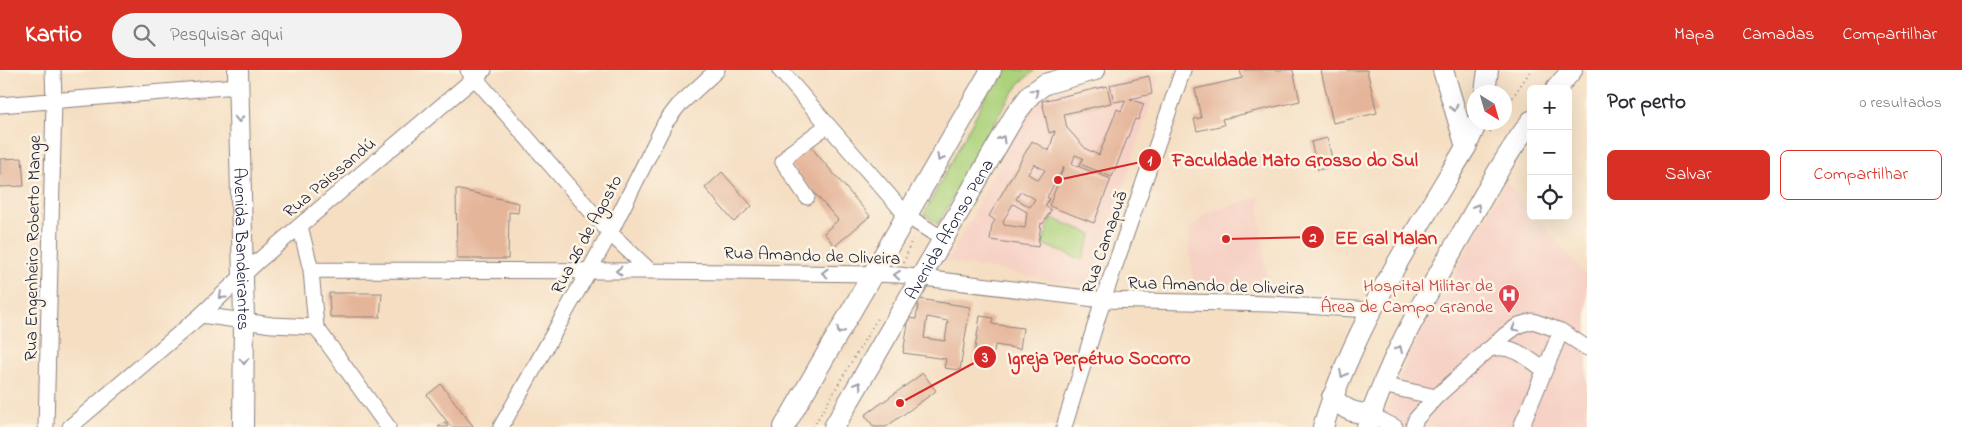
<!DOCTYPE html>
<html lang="pt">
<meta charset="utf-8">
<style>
body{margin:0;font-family:"Indie Flower",sans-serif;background:#f2f2f3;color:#2b2b33}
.controls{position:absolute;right:15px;top:15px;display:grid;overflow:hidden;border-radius:8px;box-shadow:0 5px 20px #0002}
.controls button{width:45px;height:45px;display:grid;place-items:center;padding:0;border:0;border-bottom:1px solid #e1e1e2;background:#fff;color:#2b2b33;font:25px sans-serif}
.compass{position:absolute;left:1467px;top:15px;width:45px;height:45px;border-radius:50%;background:#fff;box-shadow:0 5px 20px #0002;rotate:143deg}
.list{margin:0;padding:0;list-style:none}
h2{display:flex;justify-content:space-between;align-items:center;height:65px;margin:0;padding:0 20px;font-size:21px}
h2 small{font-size:16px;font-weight:400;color:#7c7c81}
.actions{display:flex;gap:10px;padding:15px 20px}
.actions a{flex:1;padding:11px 0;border:1px solid #d93025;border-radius:8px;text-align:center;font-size:18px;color:#d93025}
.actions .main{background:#d93025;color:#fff}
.icon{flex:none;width:28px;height:28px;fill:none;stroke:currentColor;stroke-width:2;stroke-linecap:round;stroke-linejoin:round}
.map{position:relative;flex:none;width:1587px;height:357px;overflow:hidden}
header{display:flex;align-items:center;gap:30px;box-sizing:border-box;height:70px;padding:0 25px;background:#d93025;color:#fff}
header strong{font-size:24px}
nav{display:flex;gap:28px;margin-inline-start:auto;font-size:18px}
.search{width:350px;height:45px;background:#f2f2f3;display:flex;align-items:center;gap:12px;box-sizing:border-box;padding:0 18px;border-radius:28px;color:#7c7c81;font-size:19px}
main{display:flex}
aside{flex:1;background:#fff}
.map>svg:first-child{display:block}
</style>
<header>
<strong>Kartio</strong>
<div class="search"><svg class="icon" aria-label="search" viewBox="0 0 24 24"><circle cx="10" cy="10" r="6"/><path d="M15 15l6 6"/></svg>Pesquisar aqui</div>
<nav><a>Mapa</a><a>Camadas</a><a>Compartilhar</a></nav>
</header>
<main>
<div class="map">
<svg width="1587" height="357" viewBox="0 0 1587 357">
<rect width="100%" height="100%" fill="#fcf5e5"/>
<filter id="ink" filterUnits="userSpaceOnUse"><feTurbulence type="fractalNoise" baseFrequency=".02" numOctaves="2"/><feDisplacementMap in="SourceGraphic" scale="10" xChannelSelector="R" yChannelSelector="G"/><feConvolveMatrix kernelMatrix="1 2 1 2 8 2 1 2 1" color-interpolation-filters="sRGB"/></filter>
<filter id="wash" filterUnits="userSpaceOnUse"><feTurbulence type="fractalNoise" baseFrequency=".0096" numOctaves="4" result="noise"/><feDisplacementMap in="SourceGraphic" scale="20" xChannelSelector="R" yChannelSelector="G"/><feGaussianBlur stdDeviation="1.12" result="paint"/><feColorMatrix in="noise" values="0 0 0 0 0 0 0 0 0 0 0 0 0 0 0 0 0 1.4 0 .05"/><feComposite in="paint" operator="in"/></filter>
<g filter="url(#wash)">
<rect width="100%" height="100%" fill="#f5dec2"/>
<path fill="#f6d1c5" d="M1160,4L1091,217L947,191L964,162L1018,58L1034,34L1047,26L1070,18Z
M1506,112L1531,141V146H1536L1587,206V357H1382L1395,317L1420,264Z
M1259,127L1267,216L1194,219L1188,161L1208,142Z"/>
<path fill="#acd27b" stroke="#677a5b" d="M1007,0H1035L1020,13L1005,34L938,154L924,144L989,20Z
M1052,148L1092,164L1082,190L1042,174Z"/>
<g id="blocks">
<path fill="#e5b59a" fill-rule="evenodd" d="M1240,0H1293L1300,31L1222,49L1224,55L1197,61L1194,49L1201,48L1195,19L1242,8Z
M1321,0H1367L1377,43L1333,53Z
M1149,6L1152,24L1130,29L1144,34L1138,50L1135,49L1112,107L1080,94L1083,88L1075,85L1072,94L1111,109L1094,153L1049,136L1064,97L1047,127L1049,129L1045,136L1051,140L1043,154L1041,153L1038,177L990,170L992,155L995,150L989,146L1032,71L1049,81L1055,61L1049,63L1042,31L1107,16L1111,33L1064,44L1067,58L1086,79L1099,85L1117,39L1121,41L1126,30L1114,32L1110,15ZM1034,94L1045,100L1038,110L1028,104ZM1021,121L1035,129L1030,137L1016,129ZM1013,134L1027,142L1025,158L1004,155L1003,151Z
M1327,68L1334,96L1318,100L1311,72Z
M810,76L870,146L835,176L824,163L838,150L789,94Z
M22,88L24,116L0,117V89Z
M722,102L752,136L734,152L705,118Z
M456,119L519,133L518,143L509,142L508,189H457Z
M329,223H382L380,247H330Z
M919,229L970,237L960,300L944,298L946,289L903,283L909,248L916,249ZM927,247L948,251L945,271L924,268Z
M980,246L993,248L992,254L1023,258L1020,279L995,275L992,295L973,292Z
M923,303L936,321L886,357H874L865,345Z
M441,314L473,356L472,357H451L427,325Z
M445,352L448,357H438Z"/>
</g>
</g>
<g filter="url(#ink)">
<use href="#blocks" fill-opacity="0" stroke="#8c807e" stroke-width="1"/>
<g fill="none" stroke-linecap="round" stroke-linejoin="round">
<g stroke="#8c807e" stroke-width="17">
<path id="minor" d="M468,0L610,163L650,201
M780,0L907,146L943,169
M0,35L238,16
M807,127L783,92L790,83L828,55
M300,156L311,200L316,257L388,357
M311,200L650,201L873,204L899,205L1103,230L1270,234L1371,240
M201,245L272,255L316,257
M1487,280C1510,272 1527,287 1544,300
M1382,315L1436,327
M1371,345L1395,357
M46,357L54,31L53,0
M70,357L201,245L257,192L484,0
M501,357L610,163L665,53L678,36L717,0
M1064,357L1103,230L1183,0
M1413,357L1416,349L1436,327L1505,265L1519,255L1533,251L1561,261L1587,278
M1521,357L1561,261"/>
</g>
<g stroke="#8c807e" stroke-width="22">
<g id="major">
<path id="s1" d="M238,0L244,250L243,357"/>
<path d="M1443,0L1466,77"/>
<path d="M1556,19L1572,0"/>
<path d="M1485,22L1488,0"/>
<path d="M1332,327C1346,341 1352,342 1371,345"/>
<path d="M784,357L991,0"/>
<path id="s2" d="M834,357L1015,45L1031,24L1045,14L1095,0"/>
<path d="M1323,357C1353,258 1413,166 1466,77L1477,52"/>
<path d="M1367,357C1388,291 1423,231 1457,172C1481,131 1503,89 1531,51"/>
</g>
</g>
<path stroke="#8c807e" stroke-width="2" stroke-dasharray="1 4" stroke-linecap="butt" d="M1504,40L1531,0
M1490,62L1496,52
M904,193L912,169
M813,357L877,249"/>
<use href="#minor" stroke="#fff" stroke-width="15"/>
<use href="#major" stroke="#fff" stroke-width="20"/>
</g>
<defs><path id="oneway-chevron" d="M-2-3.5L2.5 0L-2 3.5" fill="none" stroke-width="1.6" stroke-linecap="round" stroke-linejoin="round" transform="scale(1.25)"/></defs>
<g stroke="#9c9ca7">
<use href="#oneway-chevron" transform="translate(1035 22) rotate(-40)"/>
<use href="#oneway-chevron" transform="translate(1454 38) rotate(73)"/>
<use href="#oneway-chevron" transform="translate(239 49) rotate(89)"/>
<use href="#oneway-chevron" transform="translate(1002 69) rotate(-60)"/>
<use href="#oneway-chevron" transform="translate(940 88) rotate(120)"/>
<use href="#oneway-chevron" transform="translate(1477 137) rotate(-60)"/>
<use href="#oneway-chevron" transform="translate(619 201) rotate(180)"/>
<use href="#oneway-chevron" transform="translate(825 203) rotate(-179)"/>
<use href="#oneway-chevron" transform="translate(897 205) rotate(-175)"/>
<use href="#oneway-chevron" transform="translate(222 226) rotate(138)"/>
<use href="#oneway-chevron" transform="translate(1515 258) rotate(151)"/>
<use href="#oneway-chevron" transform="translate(840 261) rotate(120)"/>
<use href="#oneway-chevron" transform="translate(1399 279) rotate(-65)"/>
<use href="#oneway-chevron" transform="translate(244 291) rotate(90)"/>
<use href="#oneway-chevron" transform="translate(1343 304) rotate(115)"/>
<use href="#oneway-chevron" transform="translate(858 315) rotate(-60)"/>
</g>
</g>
<defs>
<g id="hospital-pin" transform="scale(1.125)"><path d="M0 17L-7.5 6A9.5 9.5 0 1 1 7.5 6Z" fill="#e0444e" stroke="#fcf5e5"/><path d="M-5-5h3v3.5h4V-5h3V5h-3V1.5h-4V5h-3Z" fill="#fff"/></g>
</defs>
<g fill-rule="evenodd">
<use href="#hospital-pin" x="1509" y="225"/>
</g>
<g text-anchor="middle" stroke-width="5" stroke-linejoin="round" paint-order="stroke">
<g font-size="18" fill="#22223b" stroke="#fcf5e5">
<text transform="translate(329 107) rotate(-40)" y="6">Rua Paissandú</text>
<text dy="6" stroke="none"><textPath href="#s2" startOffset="229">Avenida Afonso Pena</textPath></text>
<text transform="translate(586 164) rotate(-62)" y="6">Rua 26 de Agosto</text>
<text transform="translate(1104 172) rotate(-71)" y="6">Rua Camapuã</text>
<text transform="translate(32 178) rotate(-89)" y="6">Rua Engenheiro Roberto Mange</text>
<text dy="6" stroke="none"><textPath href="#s1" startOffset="179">Avenida Bandeirantes</textPath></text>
<text transform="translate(812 185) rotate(2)" y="6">Rua Amando de Oliveira</text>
<text transform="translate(1216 215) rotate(2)" y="6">Rua Amando de Oliveira</text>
</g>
<g font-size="18" fill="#be3a42" stroke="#fcf5e5" text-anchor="end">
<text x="1493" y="221">Hospital Militar de<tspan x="1493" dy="21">Área de Campo Grande</tspan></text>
</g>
</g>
<path fill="none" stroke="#d62828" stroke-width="2" d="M1058 110L1150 90M1226 169L1313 167M900 333L985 287"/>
<g fill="#d62828" stroke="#fcf5e5" stroke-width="2">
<circle cx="1058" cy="110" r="5"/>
<circle cx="1226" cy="169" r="5"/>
<circle cx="900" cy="333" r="5"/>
<circle cx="1150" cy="90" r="12"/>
<circle cx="1313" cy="167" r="12"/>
<circle cx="985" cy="287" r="12"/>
</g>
<g font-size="15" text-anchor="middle" font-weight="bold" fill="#fff">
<text x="1150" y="95">1</text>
<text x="1313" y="172">2</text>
<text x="985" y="292">3</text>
</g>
<g font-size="19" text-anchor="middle" font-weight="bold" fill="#d62828" stroke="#fcf5e5" stroke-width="5" stroke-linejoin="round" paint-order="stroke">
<text x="1295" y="96">Faculdade Mato Grosso do Sul</text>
<text x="1386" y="174">EE Gal Malan</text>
<text x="1099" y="294">Igreja Perpétuo Socorro</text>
</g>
</svg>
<div class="controls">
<button>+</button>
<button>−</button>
<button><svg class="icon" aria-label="locate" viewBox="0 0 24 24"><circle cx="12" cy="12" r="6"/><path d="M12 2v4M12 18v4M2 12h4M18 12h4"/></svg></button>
</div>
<svg class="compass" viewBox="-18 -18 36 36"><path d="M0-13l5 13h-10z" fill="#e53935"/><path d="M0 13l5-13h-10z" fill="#7c7c81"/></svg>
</div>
<aside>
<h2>Por perto<small>0 resultados</small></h2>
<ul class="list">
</ul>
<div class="actions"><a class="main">Salvar</a><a>Compartilhar</a></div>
</aside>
</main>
